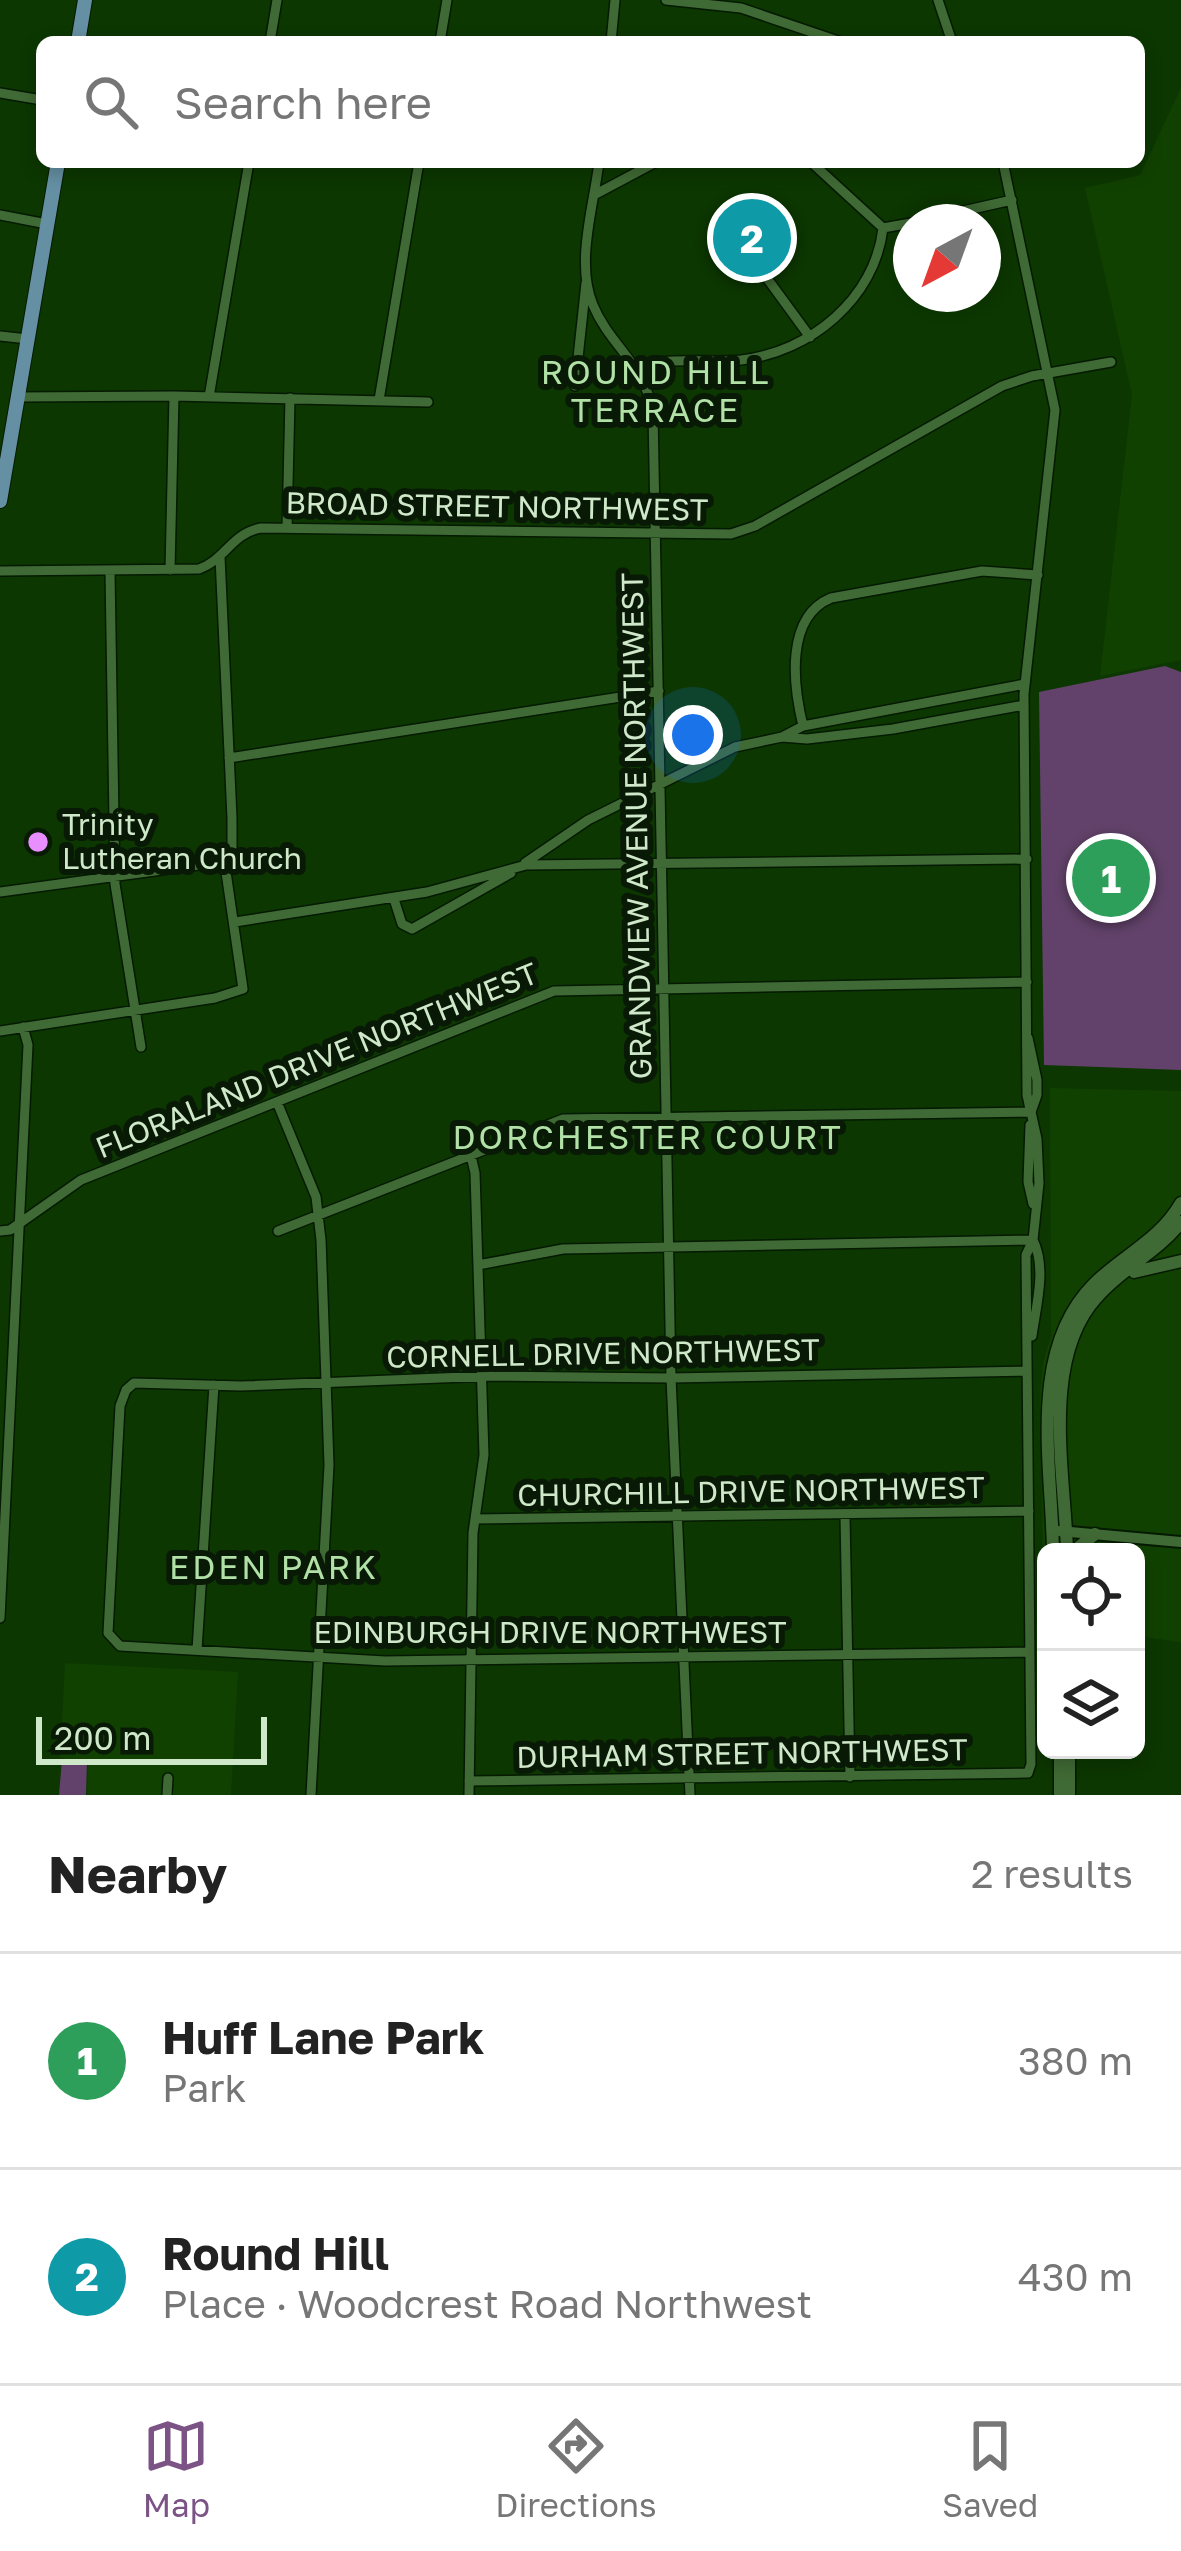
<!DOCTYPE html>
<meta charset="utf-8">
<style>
body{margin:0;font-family:"Golos Text",sans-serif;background:#f2f2f2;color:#222}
.controls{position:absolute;right:36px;bottom:36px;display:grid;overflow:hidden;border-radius:18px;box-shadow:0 6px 18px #0003}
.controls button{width:108px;height:108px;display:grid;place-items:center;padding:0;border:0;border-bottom:3px solid #e0e0e0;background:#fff;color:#222;font:60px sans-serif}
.compass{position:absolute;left:893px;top:204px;width:108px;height:108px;border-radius:50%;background:#fff;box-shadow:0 6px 18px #0003;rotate:221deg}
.scale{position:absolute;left:36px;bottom:30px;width:231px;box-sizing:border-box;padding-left:12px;border:6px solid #d0e8ca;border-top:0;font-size:33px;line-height:42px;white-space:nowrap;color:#d0e8ca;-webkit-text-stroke:9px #081a05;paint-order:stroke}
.you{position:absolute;left:693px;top:735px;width:42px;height:42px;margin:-30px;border:9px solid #fff;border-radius:50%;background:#1a73e8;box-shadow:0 0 0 18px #1a73e833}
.badge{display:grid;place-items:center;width:78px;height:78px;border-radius:50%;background:#7c5385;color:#fff;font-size:39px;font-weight:700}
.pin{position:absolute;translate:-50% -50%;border:6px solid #fff;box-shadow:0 3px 12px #0006}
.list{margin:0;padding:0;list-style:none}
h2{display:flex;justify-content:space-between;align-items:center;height:156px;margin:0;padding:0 48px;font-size:51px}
h2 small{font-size:39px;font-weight:400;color:#767676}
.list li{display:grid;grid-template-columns:78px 1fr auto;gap:36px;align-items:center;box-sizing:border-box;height:216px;padding:0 48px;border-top:3px solid #e0e0e0}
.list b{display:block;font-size:45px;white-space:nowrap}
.list p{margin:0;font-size:39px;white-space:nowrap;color:#767676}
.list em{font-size:39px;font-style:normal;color:#767676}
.icon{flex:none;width:66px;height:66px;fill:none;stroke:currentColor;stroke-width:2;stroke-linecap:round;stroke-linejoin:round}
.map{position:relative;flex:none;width:1181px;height:1795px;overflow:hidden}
.search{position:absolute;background:#fff;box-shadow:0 6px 18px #0003;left:36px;right:36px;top:36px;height:132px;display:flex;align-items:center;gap:30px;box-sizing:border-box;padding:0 42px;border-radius:18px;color:#767676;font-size:45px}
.sheet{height:588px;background:#fff}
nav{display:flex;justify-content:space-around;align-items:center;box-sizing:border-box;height:168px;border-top:3px solid #e0e0e0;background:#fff;font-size:33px;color:#767676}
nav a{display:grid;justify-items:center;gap:6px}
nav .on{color:#7c5385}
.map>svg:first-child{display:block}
</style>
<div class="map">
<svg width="1181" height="1795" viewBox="0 0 1181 1795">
<rect width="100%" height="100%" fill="#0c3701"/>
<path fill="#114101" d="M1181,88V660L1100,676L1132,395L1085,188L1140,175Z
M1050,1088L1181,1091V1642L1136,1636V1552H1046L1044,1624L1040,1394L1043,1363L1051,1336Z
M65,1663L238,1672L231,1795H87L88,1761L60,1758Z"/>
<path fill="#62426a" d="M1165,666L1181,672V1070L1044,1065L1039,692Z
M62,1759L87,1761L86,1795H59Z"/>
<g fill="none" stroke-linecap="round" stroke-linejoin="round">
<g stroke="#051a02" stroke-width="12">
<path id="minor" d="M666,0L741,8L841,42
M938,0L952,42
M270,42L277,0
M440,42L447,0
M611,42L615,0
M0,93L42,100
M599,162C594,205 575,263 593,305C610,346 644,363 653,412L671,1378L690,1795
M811,162L883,228
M1003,162L1055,410L1024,694L1027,1095L1030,1109
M594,195L656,162
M0,215L47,224
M914,222L1012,200
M883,228L911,223
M734,233L810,337
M0,336L28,339
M637,366C671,357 706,363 741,360C810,352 875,299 883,228
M575,386L586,283
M18,397L174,396L428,402
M209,397L249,162
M379,400L419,162
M287,528L290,398
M170,570L174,396
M0,571L199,569C225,560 232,533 261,528L731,534L755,526L1002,386L1032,376L1111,362
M110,571L115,884L141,1047
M803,726C793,685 785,617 831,598L982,571L1038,575
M782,737L803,726L1025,684
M229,758L659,691
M525,863L588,820L735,747L782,737L807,739L893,729L1024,705
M0,892L228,861
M394,899L402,924L412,929L511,873
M235,922L427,892L526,865L1027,859
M0,1031L215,998L243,989L226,872L232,853V818L220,557
M277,1102L316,1197L321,1240L329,1465L311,1795
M1030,1125L1028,1182L1033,1204
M0,1231L10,1230L81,1180L554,991L1027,982
M278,1231L563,1119L1031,1112
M478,1265L563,1249L1033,1240
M1032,1336C1036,1306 1047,1268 1033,1240
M1027,1371L671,1378L490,1376L241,1386L134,1383L126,1390L120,1406L108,1633L120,1646L385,1661L1029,1652
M845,1516L850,1777
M475,1519L1029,1511
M0,1618L28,1045L23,1027
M197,1650L214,1385
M469,1781L1028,1773L1031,1764L1026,1255L1033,1240L1039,1183L1037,1139L1031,1112L1037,1095V1080L1028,1038
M167,1795L168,1778
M469,1795L473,1533L484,1455L475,1173L471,1156"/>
</g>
<g stroke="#051a02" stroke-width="14">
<path id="tertiary" d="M1059,1531L1181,1542"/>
</g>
<g stroke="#051a02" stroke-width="15">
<path id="secondary" d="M1134,1272L1181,1261
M1053,1552C1052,1466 1027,1351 1094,1284C1123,1255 1159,1241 1181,1203
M1067,1552C1065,1474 1040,1359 1097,1297C1122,1268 1157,1253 1181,1222
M1073,1552L1095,1534
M1060,1750V1795
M1069,1750V1795"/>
</g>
<g stroke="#051a02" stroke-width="16">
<path id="primary" d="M78,42L85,0
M0,501L58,162"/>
</g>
<use href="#minor" stroke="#406a35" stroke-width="9"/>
<use href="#tertiary" stroke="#406a35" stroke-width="10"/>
<use href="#secondary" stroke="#406a35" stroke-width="12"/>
<use href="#primary" stroke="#6590a3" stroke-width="14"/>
</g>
<circle fill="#e98efe" stroke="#081a05" stroke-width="4.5" cx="38" cy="842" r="12"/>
<g text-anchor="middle" stroke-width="12" stroke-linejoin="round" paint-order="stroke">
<g font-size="30" fill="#d0e8ca" stroke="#081a05">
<text transform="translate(497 507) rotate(1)" y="10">BROAD STREET NORTHWEST</text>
<text transform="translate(637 826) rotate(-91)" y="10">GRANDVIEW AVENUE NORTHWEST</text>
<text transform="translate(317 1061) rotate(-22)" y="10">FLORALAND DRIVE NORTHWEST</text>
<text transform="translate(603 1354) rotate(-1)" y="10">CORNELL DRIVE NORTHWEST</text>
<text transform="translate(751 1492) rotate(-1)" y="10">CHURCHILL DRIVE NORTHWEST</text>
<text x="550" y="1643">EDINBURGH DRIVE NORTHWEST</text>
<text transform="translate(742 1754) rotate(-1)" y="10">DURHAM STREET NORTHWEST</text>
</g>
<g font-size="30" fill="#d0e8ca" stroke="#081a05" text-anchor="start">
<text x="62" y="835">Trinity<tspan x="62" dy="34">Lutheran Church</tspan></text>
</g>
<g font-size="33" letter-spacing="3" fill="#b2e1a7" stroke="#081a05">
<text x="656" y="384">ROUND HILL<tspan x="656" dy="38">TERRACE</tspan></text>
<text x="648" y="1149">DORCHESTER COURT</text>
<text x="274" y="1579">EDEN PARK</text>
</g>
</g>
</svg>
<div class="controls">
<button><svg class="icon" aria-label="locate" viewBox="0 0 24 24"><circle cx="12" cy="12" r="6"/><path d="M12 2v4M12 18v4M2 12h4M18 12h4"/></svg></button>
<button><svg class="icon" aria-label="layers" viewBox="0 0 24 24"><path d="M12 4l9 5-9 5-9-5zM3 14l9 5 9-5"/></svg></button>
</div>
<svg class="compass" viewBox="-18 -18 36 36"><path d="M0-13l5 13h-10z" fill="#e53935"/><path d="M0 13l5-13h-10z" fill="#767676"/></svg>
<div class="scale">200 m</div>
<div class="you"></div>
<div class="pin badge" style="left:1111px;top:878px;background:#2e9e5b">1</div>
<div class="pin badge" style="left:752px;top:238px;background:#0f9aa8">2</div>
<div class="search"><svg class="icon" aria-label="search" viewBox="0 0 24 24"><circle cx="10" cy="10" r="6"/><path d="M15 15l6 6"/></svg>Search here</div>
</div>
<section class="sheet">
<h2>Nearby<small>2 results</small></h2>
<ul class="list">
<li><span class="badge" style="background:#2e9e5b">1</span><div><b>Huff Lane Park</b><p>Park</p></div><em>380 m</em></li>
<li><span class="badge" style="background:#0f9aa8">2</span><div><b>Round Hill</b><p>Place · Woodcrest Road Northwest</p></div><em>430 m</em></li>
</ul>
</section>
<nav>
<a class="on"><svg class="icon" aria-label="map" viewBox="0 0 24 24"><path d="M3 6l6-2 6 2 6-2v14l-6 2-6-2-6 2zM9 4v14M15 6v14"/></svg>Map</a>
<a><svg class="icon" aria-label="directions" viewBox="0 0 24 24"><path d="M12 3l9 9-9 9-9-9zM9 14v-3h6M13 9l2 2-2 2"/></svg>Directions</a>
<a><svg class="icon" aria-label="saved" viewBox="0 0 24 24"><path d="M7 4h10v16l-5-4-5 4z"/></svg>Saved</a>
</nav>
